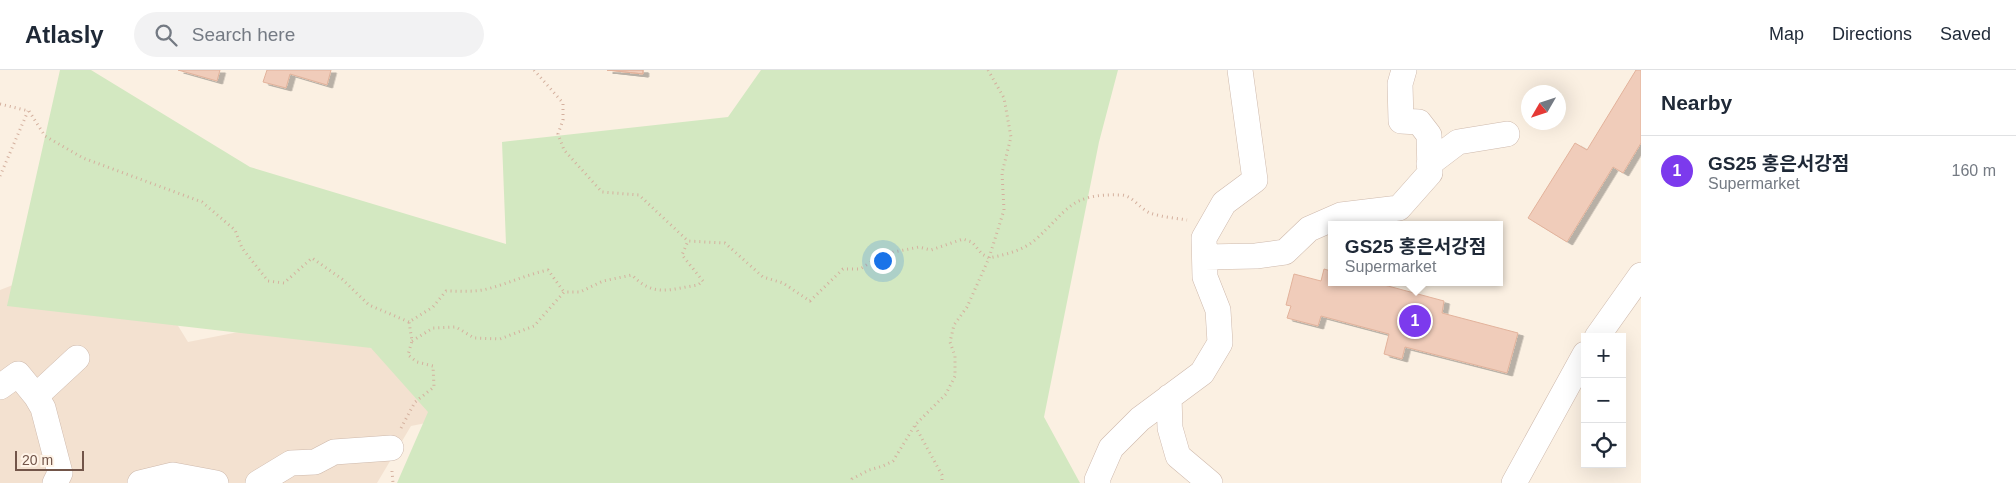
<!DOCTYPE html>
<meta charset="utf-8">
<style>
body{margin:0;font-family:Helvetica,"Noto Sans KR",sans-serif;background:#f2f2f3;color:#1f2937}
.controls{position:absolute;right:15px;bottom:15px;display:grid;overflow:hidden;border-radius:0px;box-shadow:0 5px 20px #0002}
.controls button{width:45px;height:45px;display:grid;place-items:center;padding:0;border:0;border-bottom:1px solid #e0e1e3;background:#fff;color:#1f2937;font:25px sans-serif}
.compass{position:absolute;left:1521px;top:15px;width:45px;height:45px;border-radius:50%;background:#fff;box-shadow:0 5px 20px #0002;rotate:231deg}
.scale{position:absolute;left:15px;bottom:12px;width:69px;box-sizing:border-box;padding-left:5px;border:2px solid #725549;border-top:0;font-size:14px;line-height:18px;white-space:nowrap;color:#725549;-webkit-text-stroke:4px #fff4e8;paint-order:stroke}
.you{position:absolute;left:882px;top:190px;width:18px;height:18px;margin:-12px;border:4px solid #fff;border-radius:50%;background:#1a73e8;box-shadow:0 0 0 8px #1a73e833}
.badge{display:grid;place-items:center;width:32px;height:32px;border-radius:50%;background:#7c3aed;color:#fff;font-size:16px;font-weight:700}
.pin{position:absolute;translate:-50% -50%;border:2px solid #fff;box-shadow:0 1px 5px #0006}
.popup{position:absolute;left:1328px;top:151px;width:175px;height:65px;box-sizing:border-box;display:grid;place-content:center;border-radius:0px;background:#fff;filter:drop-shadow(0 1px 4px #0005);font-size:16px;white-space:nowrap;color:#747a83}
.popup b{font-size:19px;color:#1f2937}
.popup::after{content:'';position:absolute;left:50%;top:100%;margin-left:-10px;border:10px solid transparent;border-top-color:#fff}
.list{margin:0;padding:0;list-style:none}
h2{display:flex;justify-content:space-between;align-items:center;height:65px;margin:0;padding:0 20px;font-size:21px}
h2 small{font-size:16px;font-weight:400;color:#747a83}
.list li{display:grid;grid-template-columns:32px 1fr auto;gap:15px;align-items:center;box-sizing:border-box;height:70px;padding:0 20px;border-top:1px solid #e0e1e3}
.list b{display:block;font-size:19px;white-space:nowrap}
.list p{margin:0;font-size:16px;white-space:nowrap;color:#747a83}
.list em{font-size:16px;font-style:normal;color:#747a83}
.icon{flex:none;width:28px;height:28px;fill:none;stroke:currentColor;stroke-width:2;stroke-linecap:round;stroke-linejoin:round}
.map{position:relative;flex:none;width:1641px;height:413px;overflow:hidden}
header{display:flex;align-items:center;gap:30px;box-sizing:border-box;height:70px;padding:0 25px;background:#fff;border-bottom:1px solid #e0e1e3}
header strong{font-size:24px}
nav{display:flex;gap:28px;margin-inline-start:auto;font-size:18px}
.search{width:350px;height:45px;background:#f2f2f3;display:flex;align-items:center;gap:12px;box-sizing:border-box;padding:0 18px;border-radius:28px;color:#747a83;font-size:19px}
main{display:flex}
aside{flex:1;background:#fff}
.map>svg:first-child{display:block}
</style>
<header>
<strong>Atlasly</strong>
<div class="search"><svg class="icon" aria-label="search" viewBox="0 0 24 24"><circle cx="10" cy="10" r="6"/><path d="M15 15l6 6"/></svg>Search here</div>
<nav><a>Map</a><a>Directions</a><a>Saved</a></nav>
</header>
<main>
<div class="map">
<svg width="1641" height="413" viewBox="0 0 1641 413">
<defs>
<filter id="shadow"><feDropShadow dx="5.5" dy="3" stdDeviation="0" flood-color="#0004"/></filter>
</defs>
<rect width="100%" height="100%" fill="#fbf0e2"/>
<path fill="#f3e1d0" d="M126,171L188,272L310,248L444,314L441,350L411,356L377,413H0V220Z"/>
<path fill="#d3e8c1" d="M60,0H91L250,97L506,174L502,72L728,47L761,0H1118L1099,72L1044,347L1080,413H397L428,342L371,278L7,236Z"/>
<path fill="#f0ccba" stroke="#e2b29b" filter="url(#shadow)" d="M178,0H220L217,11Z
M267,0H331L327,15L290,4L286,18L263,12Z
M607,0H643V4Z
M607,0H643V4Z
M1636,0H1641V73L1623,103L1613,97L1567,172L1528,148L1575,73L1587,80Z
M1324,199L1331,201V212H1373L1444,231L1442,243L1518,263L1507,303L1405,277L1402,289L1384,284L1389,264L1321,246L1318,256L1287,248L1291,236L1286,235L1294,204L1321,211Z"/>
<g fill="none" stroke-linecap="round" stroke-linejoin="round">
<g stroke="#ceb9ac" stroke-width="26">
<path id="minor" d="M1429,94L1458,72L1507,64
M1205,187L1256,186L1285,182L1309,159L1341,145L1399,138L1430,103L1429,65L1419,52L1401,51L1400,14L1404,0
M1597,267L1641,205
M0,317L18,304L36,326L43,338L60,403L55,413
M36,326L77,288
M1169,327L1170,358L1178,386L1210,413
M140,413L173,405L216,413
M258,413L291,393L315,392L334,382L391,378
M1098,413L1097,410L1111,378L1140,349L1202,303L1220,273L1218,240L1205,207L1204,168L1224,133L1255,110L1240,0
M1514,413L1585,284"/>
</g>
<path stroke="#d4b09e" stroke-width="3" stroke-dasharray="1 4" stroke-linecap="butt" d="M534,0L563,33V50L558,64L564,80L602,122L639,125L688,171
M988,0L1004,28L1011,67L1002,103L1004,140L989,188C1004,185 1022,181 1035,170C1068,141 1069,123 1121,125C1132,125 1140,139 1150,143C1161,147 1175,148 1187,150
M0,34L29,41L45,66L83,88L202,132L235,160L242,178L268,211L284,213L312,188L342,209L369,235L409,252
M0,106L28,41
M412,271L433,258L456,257L474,268L500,269L534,256L564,222H580L603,211L632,205C654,228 670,219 698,215L703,211L682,185L688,171L725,173L763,207L783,213L810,231L843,199H860L884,184L919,177L931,180L963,169L972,172L982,184L989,188L967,237L954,255L950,272L955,286V306L946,324L915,355L893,391L883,396L869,400L852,409V413
M915,356L942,405V413
M401,358L415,332L434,317L433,296L417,292L408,285L412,271L409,252L433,237L446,221C458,221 471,222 483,220C505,215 525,205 548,200L564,222
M392,401L393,413"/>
<use href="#minor" stroke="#fff" stroke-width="25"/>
</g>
</svg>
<div class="controls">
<button>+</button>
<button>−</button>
<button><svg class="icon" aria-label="locate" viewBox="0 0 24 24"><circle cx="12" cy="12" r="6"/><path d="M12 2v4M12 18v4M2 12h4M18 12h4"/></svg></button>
</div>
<svg class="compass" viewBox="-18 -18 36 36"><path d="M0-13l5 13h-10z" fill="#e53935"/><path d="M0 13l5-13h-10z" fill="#747a83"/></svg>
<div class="scale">20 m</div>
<div class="you"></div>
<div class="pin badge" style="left:1415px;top:251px">1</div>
<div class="popup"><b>GS25 홍은서강점</b>Supermarket</div>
</div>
<aside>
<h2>Nearby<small></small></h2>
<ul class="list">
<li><span class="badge">1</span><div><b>GS25 홍은서강점</b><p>Supermarket</p></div><em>160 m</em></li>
</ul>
</aside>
</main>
